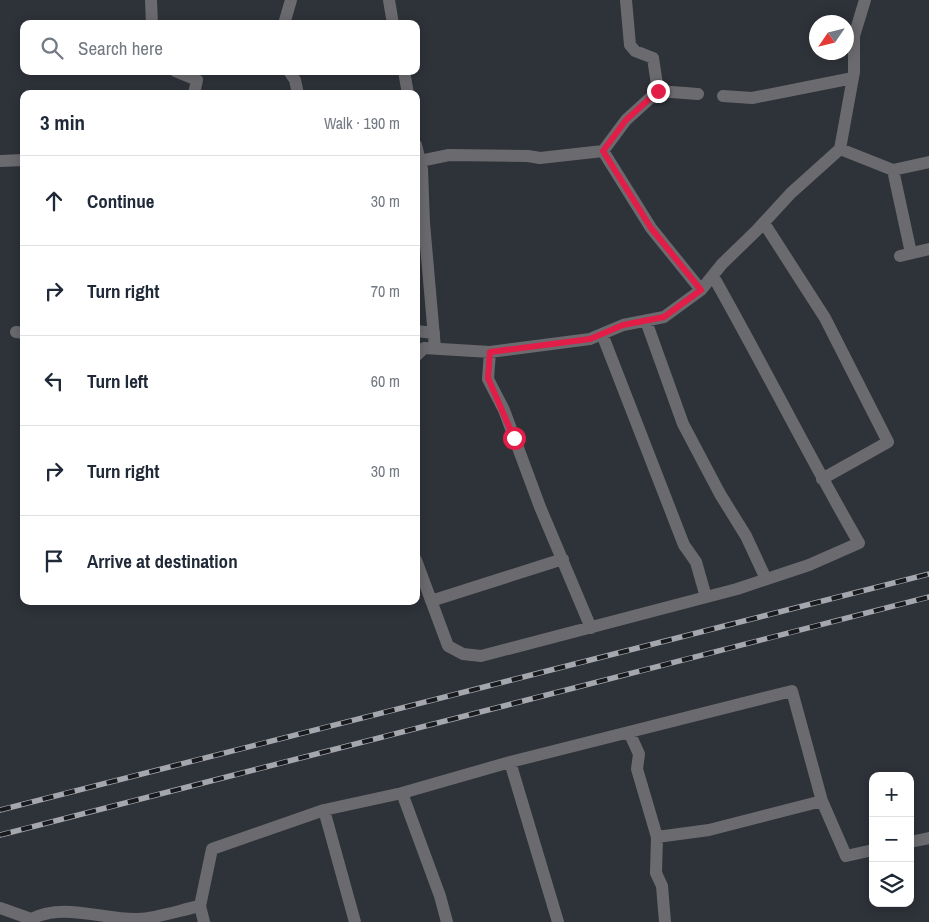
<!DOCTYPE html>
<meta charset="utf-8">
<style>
body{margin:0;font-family:"Archivo Narrow",sans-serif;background:#f2f2f3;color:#1f2937}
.controls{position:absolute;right:15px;bottom:15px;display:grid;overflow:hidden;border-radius:10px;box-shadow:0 2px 12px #0003}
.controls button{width:45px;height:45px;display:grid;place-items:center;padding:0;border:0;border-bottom:1px solid #e0e1e3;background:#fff;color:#1f2937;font:25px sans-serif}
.compass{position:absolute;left:809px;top:15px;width:45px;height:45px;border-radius:50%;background:#fff;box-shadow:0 2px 12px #0003;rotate:235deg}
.stop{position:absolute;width:15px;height:15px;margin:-11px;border:4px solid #e11d48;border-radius:50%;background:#fff}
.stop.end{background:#e11d48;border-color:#fff;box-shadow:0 1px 5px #0008}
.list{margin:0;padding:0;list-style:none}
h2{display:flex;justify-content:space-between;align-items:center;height:65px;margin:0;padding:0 20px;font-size:21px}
h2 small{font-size:16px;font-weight:400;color:#747a83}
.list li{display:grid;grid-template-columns:32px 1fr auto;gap:15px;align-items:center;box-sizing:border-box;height:90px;padding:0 20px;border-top:1px solid #e0e1e3}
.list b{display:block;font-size:19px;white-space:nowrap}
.list em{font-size:16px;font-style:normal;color:#747a83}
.icon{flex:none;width:28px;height:28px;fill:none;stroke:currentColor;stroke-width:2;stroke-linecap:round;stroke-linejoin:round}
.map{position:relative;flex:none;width:929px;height:922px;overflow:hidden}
.search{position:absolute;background:#fff;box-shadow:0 2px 12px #0003;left:20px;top:20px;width:400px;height:55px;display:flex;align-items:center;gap:12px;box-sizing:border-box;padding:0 18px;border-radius:10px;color:#747a83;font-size:19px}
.panel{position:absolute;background:#fff;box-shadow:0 2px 12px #0003;left:20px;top:90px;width:400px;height:515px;border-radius:10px}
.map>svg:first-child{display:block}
</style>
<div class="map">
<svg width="929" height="922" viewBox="0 0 929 922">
<rect width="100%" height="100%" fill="#2e3239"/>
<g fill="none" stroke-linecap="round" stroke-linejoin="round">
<path stroke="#6b6b6f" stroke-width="12" d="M151,0L152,24
M389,0L393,24
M626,0L630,45L635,51L653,58L658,91L698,94
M284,24L291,0
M175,71L197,80L194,94
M289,71L295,80L298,94
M404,71L408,94
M658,91L626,120L603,151L651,228L701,290
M723,96L752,98L853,78
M416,145L422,169L424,223L435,348
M840,149L893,170L929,162
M0,161L24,160
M420,161L449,155L528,156L540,158L603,151
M893,170L911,253
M764,223L825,318L888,442L822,479
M900,256L929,249
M646,321L683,424L720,494L746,536L766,579
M416,331L434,333
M16,332L24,333
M602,334L684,545L696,562L706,597
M490,352L488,379L504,410L540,507L591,628
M416,356L424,348L490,352L590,339L623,325L664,317L701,290L722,264L756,231L791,193L840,149L854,72V36L865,0
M416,560L448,646L463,654L481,656L737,589L809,565L859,543C808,455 763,364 713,276
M431,601L563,559
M629,732L639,754L637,769L657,837L656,873L662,886L665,922
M510,762L558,922
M402,793L440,896L447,922
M324,810L355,922
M657,837L709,830L822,801
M910,842L929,838
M0,908L31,919
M30,922L31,919C64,902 103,920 138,919C158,918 180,910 200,906
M204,922L200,906L212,849L324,810L402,793L510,762L792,691L822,801L846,856L873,850"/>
<g stroke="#a4a7ad" stroke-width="5.5">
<path id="rail" d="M0,810L929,574
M0,835L929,597"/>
</g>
<use href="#rail" stroke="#181a1d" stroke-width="4" stroke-dasharray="11" stroke-linecap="butt"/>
</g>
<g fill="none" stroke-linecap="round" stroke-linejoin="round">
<path stroke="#e11d48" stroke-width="6" d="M514,438L488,378L490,352L590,339L623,325L664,317L701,290L651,228L603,151L626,120L658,91"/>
</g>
</svg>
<div class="controls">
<button>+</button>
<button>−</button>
<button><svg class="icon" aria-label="layers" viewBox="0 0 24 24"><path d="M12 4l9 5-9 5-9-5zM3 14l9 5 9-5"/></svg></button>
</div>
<svg class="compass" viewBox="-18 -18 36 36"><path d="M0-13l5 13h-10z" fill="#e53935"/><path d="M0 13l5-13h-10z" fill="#747a83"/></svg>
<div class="stop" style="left:514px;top:438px"></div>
<div class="stop end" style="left:658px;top:91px"></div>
<div class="search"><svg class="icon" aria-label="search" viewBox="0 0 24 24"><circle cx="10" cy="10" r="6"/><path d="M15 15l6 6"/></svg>Search here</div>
<section class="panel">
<h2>3 min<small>Walk · 190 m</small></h2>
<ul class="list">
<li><svg class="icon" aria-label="ahead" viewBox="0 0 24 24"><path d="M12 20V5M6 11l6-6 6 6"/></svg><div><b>Continue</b></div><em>30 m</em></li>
<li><svg class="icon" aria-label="right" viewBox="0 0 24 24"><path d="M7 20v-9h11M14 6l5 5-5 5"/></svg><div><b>Turn right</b></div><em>70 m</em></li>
<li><svg class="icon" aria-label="left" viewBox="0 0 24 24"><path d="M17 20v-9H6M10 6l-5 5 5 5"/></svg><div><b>Turn left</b></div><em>60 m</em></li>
<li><svg class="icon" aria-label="right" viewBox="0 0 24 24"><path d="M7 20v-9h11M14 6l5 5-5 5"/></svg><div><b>Turn right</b></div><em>30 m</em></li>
<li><svg class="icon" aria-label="arrive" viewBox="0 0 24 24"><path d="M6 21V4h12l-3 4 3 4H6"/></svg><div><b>Arrive at destination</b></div></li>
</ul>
</section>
</div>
